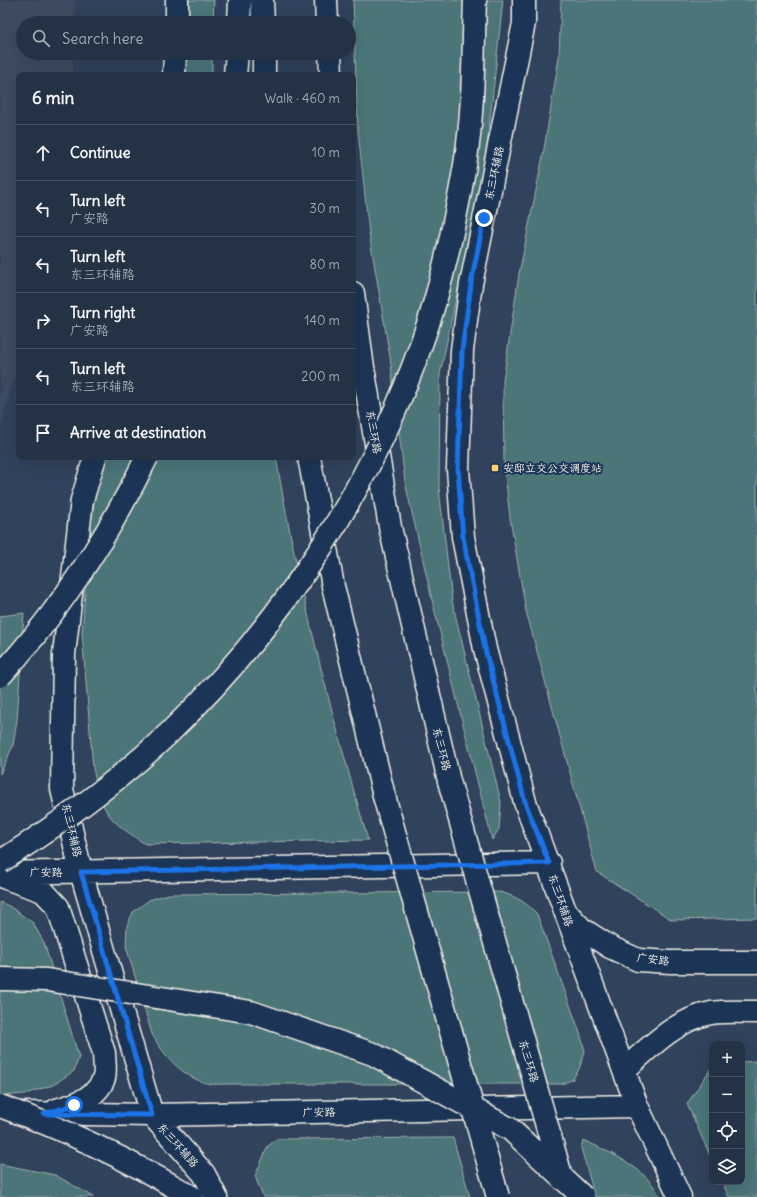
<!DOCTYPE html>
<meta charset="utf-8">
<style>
body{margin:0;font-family:Delius,"LXGW WenKai TC",sans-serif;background:#2c3a4c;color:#f1f3f6}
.controls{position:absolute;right:12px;bottom:12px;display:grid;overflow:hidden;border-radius:8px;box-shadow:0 4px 16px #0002}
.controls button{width:36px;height:36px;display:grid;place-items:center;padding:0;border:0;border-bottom:1px solid #414d5e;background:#243245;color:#f1f3f6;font:20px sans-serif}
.stop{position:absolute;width:12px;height:12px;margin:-9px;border:3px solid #1a73e8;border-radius:50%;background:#fff}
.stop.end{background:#1a73e8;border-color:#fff;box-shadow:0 1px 4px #0008}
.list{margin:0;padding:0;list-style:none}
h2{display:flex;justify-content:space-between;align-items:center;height:52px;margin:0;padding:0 16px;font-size:17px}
h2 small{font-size:13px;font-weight:400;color:#a3aab3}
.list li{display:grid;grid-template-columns:26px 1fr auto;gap:12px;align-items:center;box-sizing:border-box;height:56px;padding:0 16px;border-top:1px solid #414d5e}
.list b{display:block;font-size:15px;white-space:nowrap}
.list p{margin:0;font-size:13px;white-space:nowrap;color:#a3aab3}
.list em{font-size:13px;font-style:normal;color:#a3aab3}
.icon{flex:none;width:22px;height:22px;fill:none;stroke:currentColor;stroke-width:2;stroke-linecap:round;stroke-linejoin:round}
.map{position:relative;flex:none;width:757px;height:1197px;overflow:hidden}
.search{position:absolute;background:#243245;box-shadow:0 4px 16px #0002;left:16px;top:16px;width:340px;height:44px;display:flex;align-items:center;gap:10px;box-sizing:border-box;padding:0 14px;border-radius:22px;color:#a3aab3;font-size:15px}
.panel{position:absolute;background:#243245;box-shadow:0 4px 16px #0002;left:16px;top:72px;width:340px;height:388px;border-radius:8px}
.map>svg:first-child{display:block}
</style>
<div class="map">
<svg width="757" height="1197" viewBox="0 0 757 1197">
<rect width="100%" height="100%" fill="#30425c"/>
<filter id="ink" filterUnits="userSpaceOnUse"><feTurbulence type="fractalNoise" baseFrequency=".025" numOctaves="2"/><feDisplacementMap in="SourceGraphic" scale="8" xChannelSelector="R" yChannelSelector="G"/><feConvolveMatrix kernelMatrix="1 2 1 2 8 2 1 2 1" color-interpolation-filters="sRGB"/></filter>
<g filter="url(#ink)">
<path fill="#3e4c60" d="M0,0H75L74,23H23V53H73V75H19V357L0,430Z"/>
<path fill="#4c7477" stroke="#a0b2b0" d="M181,0H214L213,23H181Z
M353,0H503L486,156L440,374L439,488L452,601L501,802L499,829L492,840L433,604L405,482L390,357L369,233L358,131Z
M561,0H757V918L672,920L597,872L526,611L510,518L504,464L503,381L519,274L542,161L559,58Z
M180,53H212V75H179Z
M102,457H276C298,587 331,713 368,840L145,844C132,835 115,825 107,812C99,799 96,782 93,768L82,633L89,537L90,497Z
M24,613L17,720L13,746L0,774V616Z
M500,892C515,896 526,902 537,914L580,1033L585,1051L579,1069L573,1079L562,1084H228C221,1084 213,1085 206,1083C183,1077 163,1055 152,1034L126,946L127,926L133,912L149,900L169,894Z
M0,902L9,906L33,923L44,943L79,1057L74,1071L53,1085L25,1094L0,1096Z
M757,1061V1197H729L722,1182H742V1062Z
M712,1067V1160L687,1104Z
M453,1138L470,1197H263L255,1176L268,1146L277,1139Z
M583,1140C611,1153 646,1167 660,1197H595L581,1148Z
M0,1164L55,1175L94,1197H0Z"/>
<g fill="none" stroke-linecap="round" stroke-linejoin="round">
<g stroke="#f4f1e8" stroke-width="25">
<path id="minor" d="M565,911L582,929L610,947L638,960L670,962H757
M624,1070C649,1048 677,1019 711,1013C726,1011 742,1012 757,1012"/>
</g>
<g stroke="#f4f1e8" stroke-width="25">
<path id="major" d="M177,0V23
M524,0V23L471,284L462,350L458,469L463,537L485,649L525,802L637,1106L680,1197
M174,75L175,53
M95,457L82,500L64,654L62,789L81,872L152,1115L204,1174L216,1197
M0,873L549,863
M6,878L43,891L58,907L104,1053C104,1060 106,1071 104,1078C97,1098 74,1105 56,1110
M21,1113L152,1115L637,1106"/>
</g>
<g stroke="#f4f1e8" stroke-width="25">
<path id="highway" d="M262,0L263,23
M326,0L327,23
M239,23L240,0
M264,53V75
M330,53L331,75
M235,75L237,53
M353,293L362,361L390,527L449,781
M309,457L333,586L384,796"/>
</g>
<use href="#minor" stroke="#1d3557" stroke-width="22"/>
<use href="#major" stroke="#1d3557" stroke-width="22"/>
<use href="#highway" stroke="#1d3557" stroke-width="22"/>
<g stroke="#f4f1e8" stroke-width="25" stroke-linecap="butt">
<path id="highway-bridge" d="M0,676C60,611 108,536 147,457
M449,781L562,1179
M384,796L498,1197
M0,862C59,824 118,782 169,733C282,624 373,486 424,336C443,282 455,222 465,165C474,111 473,55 475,0
M0,979L47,980L251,1012L373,1054L510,1129L583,1197
M0,1106C67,1130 131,1161 192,1197"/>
</g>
<use href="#highway-bridge" stroke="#1d3557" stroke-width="22"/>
</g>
</g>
<g fill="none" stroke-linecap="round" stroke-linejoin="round" filter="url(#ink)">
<path stroke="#1a73e8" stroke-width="5" d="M74,1105L44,1114L152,1115L81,872L549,863L525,802L485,649L463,537L458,469L462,350L471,284L484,218"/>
</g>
<rect fill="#ffd166" stroke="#1d3557" stroke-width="1.5" x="491" y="464" width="8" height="8" rx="2"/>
<g text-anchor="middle" stroke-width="4" stroke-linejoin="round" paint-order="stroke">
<g font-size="11" fill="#f4f1e8" stroke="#1d3557">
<text transform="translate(494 173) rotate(-78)" y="4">东三环辅路</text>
<text transform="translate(374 432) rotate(80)" y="4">东三环路</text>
<text transform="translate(442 749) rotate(76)" y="4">东三环路</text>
<text transform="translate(72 830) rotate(77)" y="4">东三环辅路</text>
<text x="46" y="876">广安路</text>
<text transform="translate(561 900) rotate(71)" y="4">东三环辅路</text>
<text transform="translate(653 959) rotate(7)" y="4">广安路</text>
<text transform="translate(529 1061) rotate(74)" y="4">东三环路</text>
<text transform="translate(319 1112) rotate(-1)" y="4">广安路</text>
<text transform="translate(178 1145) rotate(48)" y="4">东三环辅路</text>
</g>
<g font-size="11" fill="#f4f1e8" stroke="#1d3557" text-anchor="start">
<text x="503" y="472">安邸立交公交调度站</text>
</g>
</g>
</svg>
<div class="controls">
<button>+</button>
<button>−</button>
<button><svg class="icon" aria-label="locate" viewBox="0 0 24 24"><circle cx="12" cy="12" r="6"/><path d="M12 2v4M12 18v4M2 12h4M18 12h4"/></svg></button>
<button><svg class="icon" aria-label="layers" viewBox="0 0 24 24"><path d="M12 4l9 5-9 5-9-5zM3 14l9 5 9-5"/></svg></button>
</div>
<div class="stop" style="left:74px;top:1105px"></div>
<div class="stop end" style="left:484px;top:218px"></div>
<div class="search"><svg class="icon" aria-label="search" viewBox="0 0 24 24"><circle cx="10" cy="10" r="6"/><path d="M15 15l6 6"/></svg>Search here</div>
<section class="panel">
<h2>6 min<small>Walk · 460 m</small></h2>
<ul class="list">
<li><svg class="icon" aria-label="ahead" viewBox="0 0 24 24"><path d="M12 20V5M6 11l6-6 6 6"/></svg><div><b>Continue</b></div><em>10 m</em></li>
<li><svg class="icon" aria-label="left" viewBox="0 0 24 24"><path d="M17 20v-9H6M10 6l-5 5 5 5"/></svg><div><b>Turn left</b><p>广安路</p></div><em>30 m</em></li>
<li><svg class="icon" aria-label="left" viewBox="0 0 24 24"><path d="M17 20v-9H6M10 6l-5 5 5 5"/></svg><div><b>Turn left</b><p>东三环辅路</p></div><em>80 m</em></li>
<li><svg class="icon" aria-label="right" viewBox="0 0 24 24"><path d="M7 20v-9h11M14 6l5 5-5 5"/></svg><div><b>Turn right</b><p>广安路</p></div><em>140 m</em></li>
<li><svg class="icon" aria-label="left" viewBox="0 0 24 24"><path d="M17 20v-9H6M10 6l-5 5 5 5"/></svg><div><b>Turn left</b><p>东三环辅路</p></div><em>200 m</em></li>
<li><svg class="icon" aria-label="arrive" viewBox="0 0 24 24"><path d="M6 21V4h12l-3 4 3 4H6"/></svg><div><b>Arrive at destination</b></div></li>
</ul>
</section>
</div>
